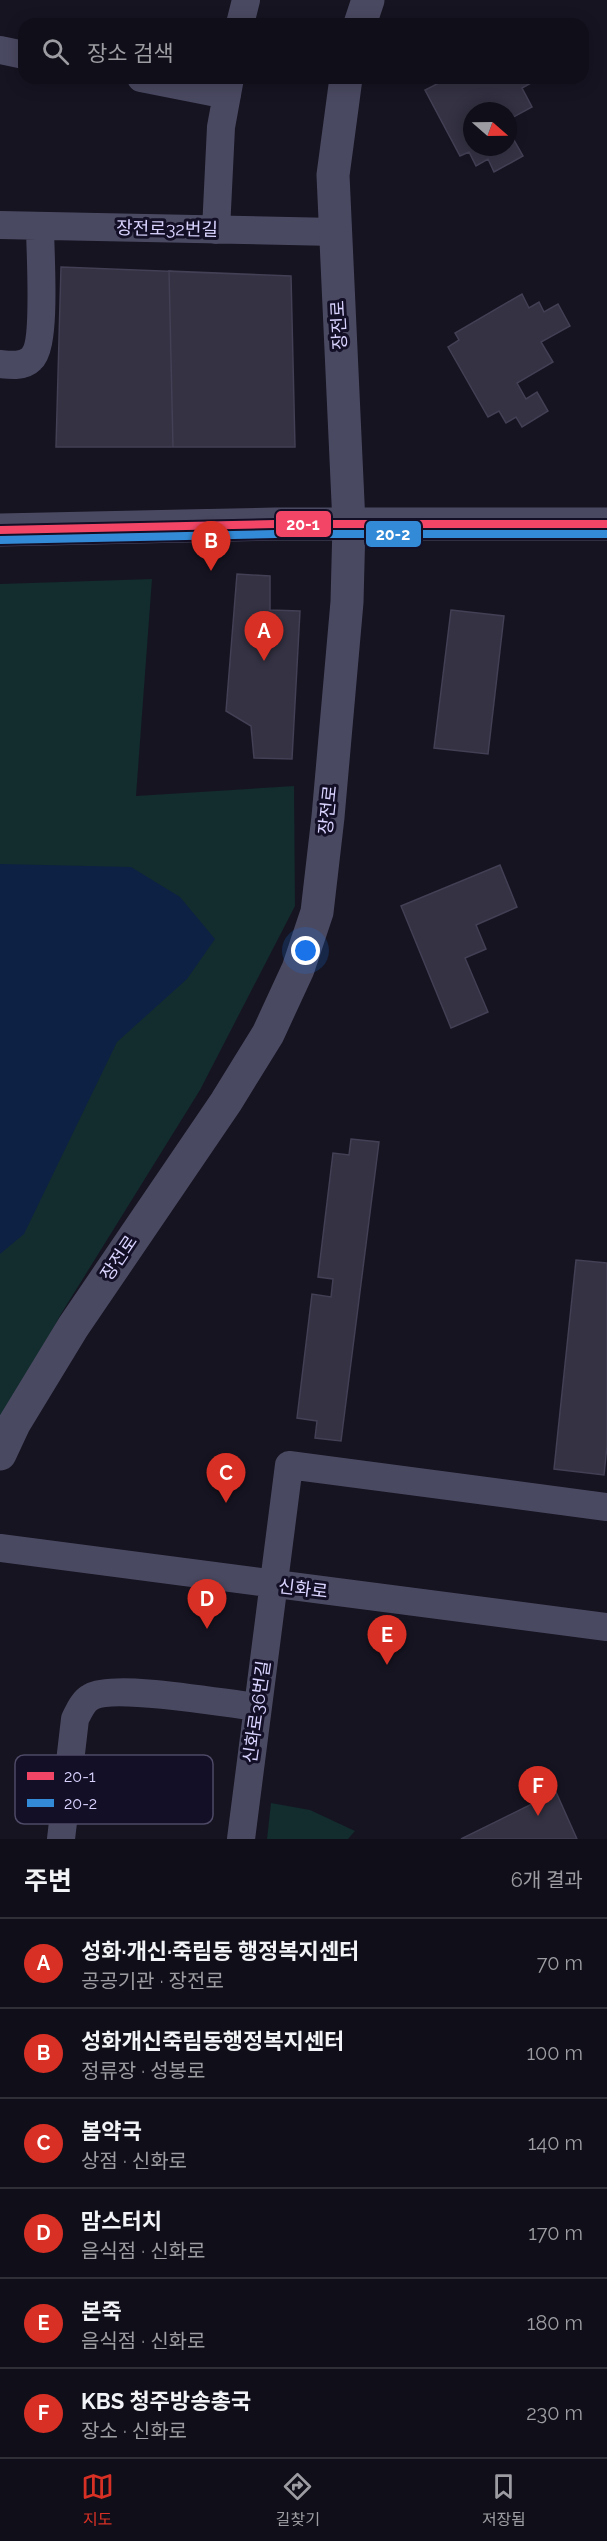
<!DOCTYPE html>
<html lang="ko">
<meta charset="utf-8">
<style>
body{margin:0;font-family:Raleway,"Noto Sans KR",sans-serif;background:#191822;color:#f1f3f6}
.compass{position:absolute;left:463px;top:102px;width:54px;height:54px;border-radius:50%;background:#100f19;box-shadow:0 3px 15px #0003;rotate:110deg}
.you{position:absolute;left:306px;top:951px;width:21px;height:21px;margin:-15px;border:4px solid #fff;border-radius:50%;background:#1a73e8;box-shadow:0 0 0 9px #1a73e833}
.badge{display:grid;place-items:center;width:39px;height:39px;border-radius:50%;background:#d93025;color:#fff;font-size:20px;font-weight:700}
.pin{position:absolute;translate:-50% -50px;filter:drop-shadow(0 2px 3px #0008)}
.pin::after{content:'';position:absolute;top:32px;width:21px;height:18px;background:inherit;clip-path:polygon(0 0,100% 0,50% 100%)}
.list{margin:0;padding:0;list-style:none}
h2{display:flex;justify-content:space-between;align-items:center;height:78px;margin:0;padding:0 24px;font-size:26px}
h2 small{font-size:20px;font-weight:400;color:#9c9ca2}
.list li{display:grid;grid-template-columns:39px 1fr auto;gap:18px;align-items:center;box-sizing:border-box;height:90px;padding:0 24px;border-top:2px solid #302f38}
.list b{display:block;font-size:22px;white-space:nowrap}
.list p{margin:0;font-size:20px;white-space:nowrap;color:#9c9ca2}
.list em{font-size:20px;font-style:normal;color:#9c9ca2}
.icon{flex:none;width:33px;height:33px;fill:none;stroke:currentColor;stroke-width:2;stroke-linecap:round;stroke-linejoin:round}
.map{position:relative;flex:none;width:607px;height:1839px;overflow:hidden}
.search{position:absolute;background:#100f19;box-shadow:0 3px 15px #0003;left:18px;right:18px;top:18px;height:66px;display:flex;align-items:center;gap:15px;box-sizing:border-box;padding:0 21px;border-radius:18px;color:#9c9ca2;font-size:22px}
.sheet{height:618px;background:#100f19}
nav{display:flex;justify-content:space-around;align-items:center;box-sizing:border-box;height:84px;border-top:2px solid #302f38;background:#100f19;font-size:16px;color:#9c9ca2}
nav a{display:grid;justify-items:center;gap:3px}
nav .on{color:#d93025}
.map>svg:first-child{display:block}
</style>
<div class="map">
<svg width="607" height="1839" viewBox="0 0 607 1839">
<rect width="100%" height="100%" fill="#161421"/>
<path fill="#132c2d" d="M152,579L136,796L294,786L295,906L200,1090L61,1314L0,1426V584Z
M271,1803L310,1810L355,1831L348,1839H267Z"/>
<path fill="#0d2144" d="M0,864L131,867L180,897L215,939L187,979L117,1042L24,1234L0,1254Z"/>
<path fill="#343243" stroke="#433f54" stroke-width="1.5" d="M434,78H540L522,88L532,107L508,120V111H472V147H508V134L510,133L523,156L494,172L488,159L476,166L469,152L460,156L425,90L437,84Z
M61,267L291,276L295,447H56Z
M169,271L291,276L295,447H173Z
M522,294L529,308L539,302L544,312L558,304L570,326L541,342L553,362L517,383L526,399L537,392L548,411L522,427L516,417L506,423L499,411L488,417L448,347L459,340L455,333Z
M237,574L270,576V610L300,611L292,759L254,758L251,726L226,711Z
M451,610L504,616L488,754L434,748Z
M500,865L517,907L476,925L486,949L465,958L488,1012L451,1028L401,906Z
M351,1139L379,1142L341,1441L315,1438L317,1421L297,1418L312,1294L331,1297L333,1279L318,1277L333,1153L349,1155Z
M576,1260L607,1263V1446L604,1475L554,1469Z
M556,1792L577,1839H461Z"/>
<g fill="none" stroke-linecap="round" stroke-linejoin="round">
<path stroke="#4a4962" stroke-width="28" d="M240,24L246,0
M0,50L24,55
M141,78L227,95
M0,225L335,232
M216,230L221,127L230,78
M0,364C10,365 23,367 31,359C47,346 40,251 40,227
M0,1548L607,1627
M61,1839L75,1719C79,1711 83,1701 91,1697C115,1683 226,1704 258,1707
M241,1839L289,1465L607,1507"/>
<path stroke="#4a4962" stroke-width="33" d="M360,24L368,0
M0,530L275,524H607
M0,1454L14,1424L73,1327L226,1102L268,1034L298,969L317,912L328,817L347,602L349,524L333,175L346,78"/>
<g stroke="#130f26" stroke-width="12">
<path id="bus-1" d="M0,530L275,524H607"/>
</g>
<g stroke="#130f26" stroke-width="12">
<path id="bus-2" d="M0,540L275,534H607"/>
</g>
<use href="#bus-1" stroke="#f34667" stroke-width="8"/>
<use href="#bus-2" stroke="#338bd7" stroke-width="8"/>
</g>
<g text-anchor="middle" stroke-width="6" stroke-linejoin="round" paint-order="stroke">
<g font-size="18" fill="#d9d4ff" stroke="#130f26">
<text transform="translate(167 229) rotate(1)" y="6">장전로32번길</text>
<text transform="translate(339 325) rotate(-93)" y="6">장전로</text>
<text transform="translate(328 810) rotate(-84)" y="6">장전로</text>
<text transform="translate(119 1258) rotate(-56)" y="6">장전로</text>
<text transform="translate(303 1589) rotate(7)" y="6">신화로</text>
<text transform="translate(257 1712) rotate(-82)" y="6">신화로36번길</text>
</g>
</g>
<rect x="15" y="1755" width="198" height="69" rx="9" fill="#130f26" stroke="#4e4a67" stroke-width="1.5"/>
<rect x="27" y="1772" width="27" height="8" fill="#f34667"/>
<rect x="27" y="1799" width="27" height="8" fill="#338bd7"/>
<g font-size="16" fill="#d9d4ff">
<text x="64" y="1782">20-1</text>
<text x="64" y="1809">20-2</text>
</g>
<g stroke="#130f26" stroke-width="2">
<rect x="275" y="510" width="57" height="28" rx="6" fill="#f34667"/>
<rect x="365" y="520" width="57" height="28" rx="6" fill="#338bd7"/>
</g>
<g font-size="16" text-anchor="middle" font-weight="bold" fill="#fff">
<text x="303" y="530">20-1</text>
<text x="393" y="540">20-2</text>
</g>
</svg>
<svg class="compass" viewBox="-18 -18 36 36"><path d="M0-13l5 13h-10z" fill="#e53935"/><path d="M0 13l5-13h-10z" fill="#9c9ca2"/></svg>
<div class="you"></div>
<div class="pin badge" style="left:264px;top:661px">A</div>
<div class="pin badge" style="left:211px;top:571px">B</div>
<div class="pin badge" style="left:226px;top:1503px">C</div>
<div class="pin badge" style="left:207px;top:1629px">D</div>
<div class="pin badge" style="left:387px;top:1665px">E</div>
<div class="pin badge" style="left:538px;top:1816px">F</div>
<div class="search"><svg class="icon" aria-label="search" viewBox="0 0 24 24"><circle cx="10" cy="10" r="6"/><path d="M15 15l6 6"/></svg>장소 검색</div>
</div>
<section class="sheet">
<h2>주변<small>6개 결과</small></h2>
<ul class="list">
<li><span class="badge">A</span><div><b>성화·개신·죽림동 행정복지센터</b><p>공공기관 · 장전로</p></div><em>70 m</em></li>
<li><span class="badge">B</span><div><b>성화개신죽림동행정복지센터</b><p>정류장 · 성봉로</p></div><em>100 m</em></li>
<li><span class="badge">C</span><div><b>봄약국</b><p>상점 · 신화로</p></div><em>140 m</em></li>
<li><span class="badge">D</span><div><b>맘스터치</b><p>음식점 · 신화로</p></div><em>170 m</em></li>
<li><span class="badge">E</span><div><b>본죽</b><p>음식점 · 신화로</p></div><em>180 m</em></li>
<li><span class="badge">F</span><div><b>KBS 청주방송총국</b><p>장소 · 신화로</p></div><em>230 m</em></li>
</ul>
</section>
<nav>
<a class="on"><svg class="icon" aria-label="map" viewBox="0 0 24 24"><path d="M3 6l6-2 6 2 6-2v14l-6 2-6-2-6 2zM9 4v14M15 6v14"/></svg>지도</a>
<a><svg class="icon" aria-label="directions" viewBox="0 0 24 24"><path d="M12 3l9 9-9 9-9-9zM9 14v-3h6M13 9l2 2-2 2"/></svg>길찾기</a>
<a><svg class="icon" aria-label="saved" viewBox="0 0 24 24"><path d="M7 4h10v16l-5-4-5 4z"/></svg>저장됨</a>
</nav>
